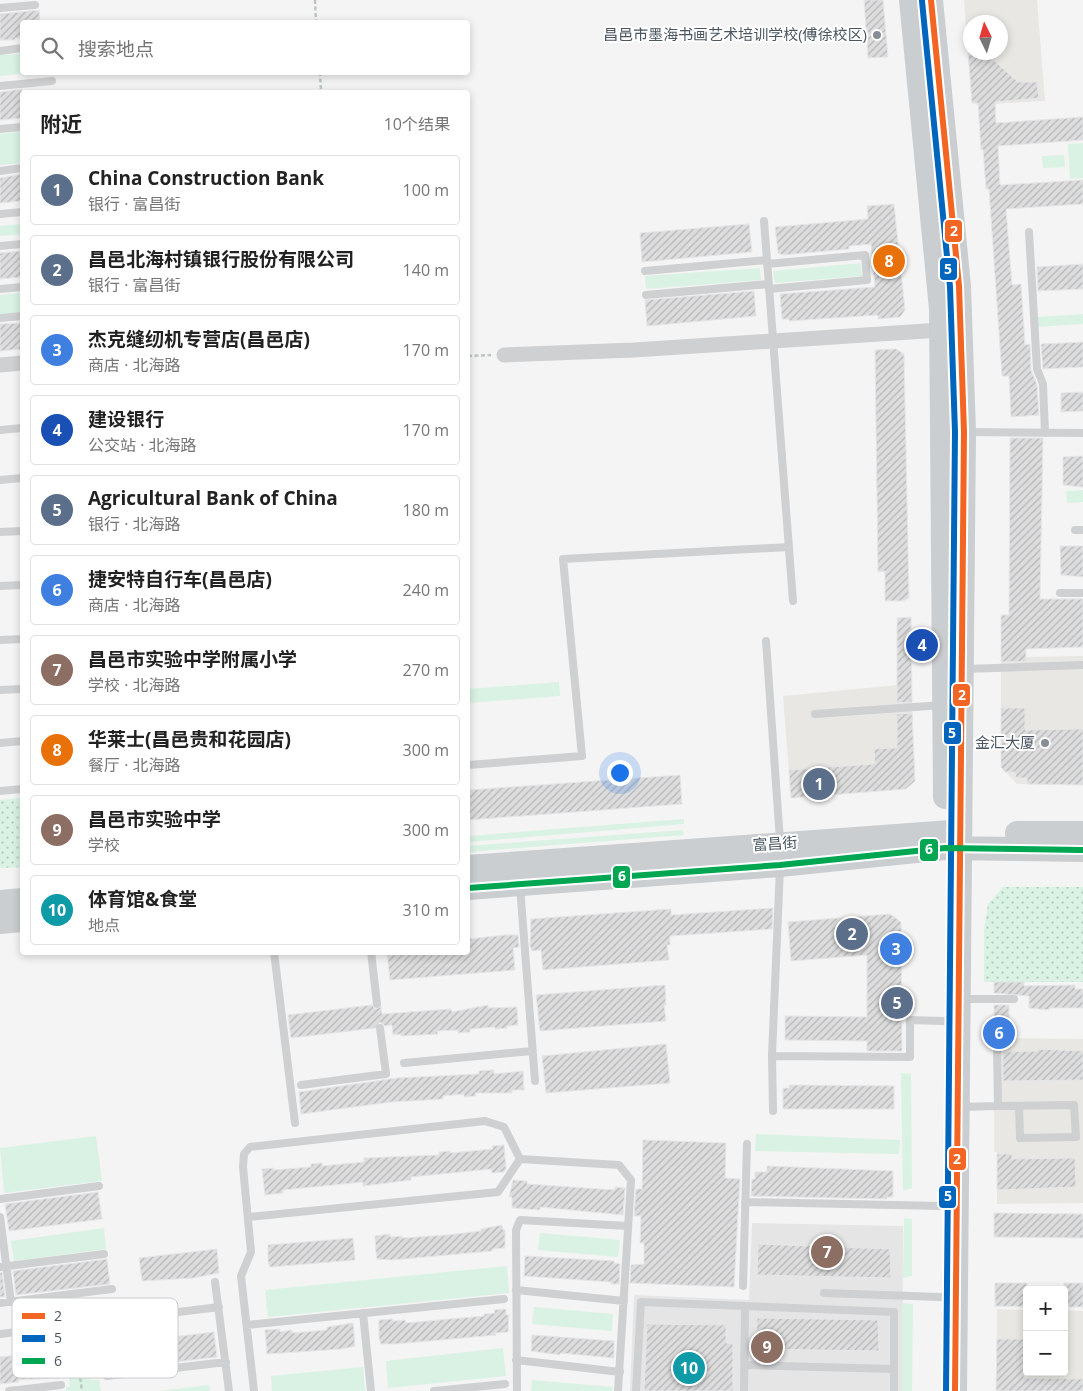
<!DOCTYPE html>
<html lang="zh">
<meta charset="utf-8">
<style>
body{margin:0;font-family:"Open Sans","Noto Sans SC",sans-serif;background:#f2f2f2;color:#222}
.controls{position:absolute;right:15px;bottom:15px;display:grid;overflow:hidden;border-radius:5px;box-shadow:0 2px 8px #0003}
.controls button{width:45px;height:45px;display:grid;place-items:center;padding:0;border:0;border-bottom:1px solid #e0e0e0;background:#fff;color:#222;font:25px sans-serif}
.compass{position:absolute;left:963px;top:15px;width:45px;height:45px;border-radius:50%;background:#fff;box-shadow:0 2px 8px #0003;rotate:355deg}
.you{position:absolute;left:619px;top:772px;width:18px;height:18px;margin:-12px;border:4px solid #fff;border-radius:50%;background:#1a73e8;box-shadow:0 0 0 8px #1a73e833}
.badge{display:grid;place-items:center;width:32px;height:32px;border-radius:50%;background:#868d94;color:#fff;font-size:16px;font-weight:700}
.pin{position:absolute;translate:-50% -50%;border:2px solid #fff;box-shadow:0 1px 5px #0006}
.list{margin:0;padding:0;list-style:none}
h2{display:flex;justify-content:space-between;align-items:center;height:65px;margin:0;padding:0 20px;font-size:21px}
h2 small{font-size:16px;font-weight:400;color:#767676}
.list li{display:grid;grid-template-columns:32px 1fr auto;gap:15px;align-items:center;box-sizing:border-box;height:70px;margin:0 10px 10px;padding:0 10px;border:1px solid #e0e0e0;border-radius:5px}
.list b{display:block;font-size:19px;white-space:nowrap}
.list p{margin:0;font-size:16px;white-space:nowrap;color:#767676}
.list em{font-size:16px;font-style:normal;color:#767676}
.icon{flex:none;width:28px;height:28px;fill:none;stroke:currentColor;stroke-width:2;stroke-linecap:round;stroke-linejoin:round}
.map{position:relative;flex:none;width:1083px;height:1391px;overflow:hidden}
.search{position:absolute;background:#fff;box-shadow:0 2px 8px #0003;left:20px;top:20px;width:450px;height:55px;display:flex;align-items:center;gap:12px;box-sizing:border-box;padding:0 18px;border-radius:5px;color:#767676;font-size:19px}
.panel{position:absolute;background:#fff;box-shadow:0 2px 8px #0003;left:20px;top:90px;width:450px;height:865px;border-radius:5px}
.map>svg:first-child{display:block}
</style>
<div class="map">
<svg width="1083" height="1391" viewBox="0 0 1083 1391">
<defs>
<pattern id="park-dots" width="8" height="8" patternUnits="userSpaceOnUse" patternTransform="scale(1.25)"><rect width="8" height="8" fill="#d9f2e3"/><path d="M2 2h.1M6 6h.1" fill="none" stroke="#b2c7bb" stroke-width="1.8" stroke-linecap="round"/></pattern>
<pattern id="building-hatch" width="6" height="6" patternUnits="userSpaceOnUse" patternTransform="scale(1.25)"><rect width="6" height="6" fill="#ddddde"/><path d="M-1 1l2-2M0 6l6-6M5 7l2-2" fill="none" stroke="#b5b6b7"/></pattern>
</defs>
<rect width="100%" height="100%" fill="#f4f4f4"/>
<path fill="#e8e7e3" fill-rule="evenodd" d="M964,0H1037L1045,101L978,105L972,103ZM970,22H1000V52H970Z
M1001,615H1026V657L1083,656V785L1017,784L1001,767Z
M897,685L898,696H912L915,781L906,789L791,798L783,696Z
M994,1038L1083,1039V1203L997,1204V1152H994Z
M997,1309L1027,1310V1372H1064V1310L1083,1311V1391H996Z"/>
<path fill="#e6e5e6" d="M752,1223L903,1226L902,1391H630L634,1295L749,1300Z"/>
<path fill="url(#park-dots)" d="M22,798V867L0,868V800Z
M1003,887H1083V982H984V929L988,904Z"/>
<path fill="#d9f2e3" d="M22,54V72L30,73L0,76V55Z
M22,132V163L0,165V134Z
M1083,143V178L1070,179L1068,144Z
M1064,155L1065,167L1043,168L1042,156Z
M22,224V234L0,236V226Z
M861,263L862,276L775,283L773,271Z
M760,268L761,280L646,289L645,276Z
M22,293V312L0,314V295Z
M1083,314V324L1038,327V317Z
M1083,490V502L1067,503L1066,491Z
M559,682L560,696L468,703V689Z
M684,819V824L468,842V836Z
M683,830L684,835L468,852V846Z
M901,1073L911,1074L912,1188L903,1191Z
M756,1134L900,1140L899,1154L755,1151Z
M96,1136L102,1181L4,1193L0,1148Z
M904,1218L912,1219V1276L903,1278Z
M104,1228L106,1249L14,1261L11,1241Z
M540,1233L620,1240L618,1257L538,1250Z
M507,1266L509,1293L268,1317L265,1290Z
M902,1303L913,1304L912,1391H902Z
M534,1307L613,1314L612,1331L532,1324Z
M85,1336L90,1380H99L101,1391H66V1387H70L64,1338Z
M503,1348L506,1376L388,1388L386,1361Z
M363,1367L365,1391H272L271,1376Z
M532,1380L613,1387L612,1391H531Z
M209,1385L210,1391H159Z"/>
<path fill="url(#building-hatch)" stroke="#e5e6e7" d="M864,0H883L888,57L868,58Z
M39,10L40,22H22V38H15V40H0V14Z
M968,52H989L990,57L1018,82H1037L1039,98L995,102L996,123L1083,117V140L998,146L1000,185L1083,180V204L1006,209L1012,285L1021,284L1025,345L1030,344L1031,370L1037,385L1039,415L1011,417L1009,376H1002L989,189H986L983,149L981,150L978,103H972Z
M22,89V118L0,120V92Z
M22,174V201L0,203V178Z
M894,204L905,310L900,317L878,319V315L789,321V319H782L780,294L875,287L871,244L849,246V249L783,255L778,253L775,227L868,219L867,206Z
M749,224L752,252L642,262L640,233Z
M22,251V277L0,279V253Z
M1083,264V289L1038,291L1037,267Z
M754,291L756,316L647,326L645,300Z
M22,323V349L0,351V324Z
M1083,342V367L1043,369L1041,344Z
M896,349L904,354L909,598L903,601H885V571L878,572L875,350Z
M1083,392V411L1061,412V393Z
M1010,438H1043L1040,599H1083V647L1026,649V661L1001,662V615H1009Z
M1083,456V487L1063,485V457Z
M1060,546H1083V577L1061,575Z
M911,617L912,702L897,703V618Z
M1001,708H1025V730L1083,729V785L1027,784V778H1016L1015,772H1005L1001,767Z
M912,713L915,781L906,789L791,798L789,770L875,764L874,749L897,748V714Z
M680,775L682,804L468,820V790Z
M773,908L772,929L670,936V945H667L669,960L543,970L541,950L532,951L530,946L531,919L671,909V915Z
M890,914L901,922L902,1051H867V1041L785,1040V1016L867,1017V955L791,961L788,922Z
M505,935H518L519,947L513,948L515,970L390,980L387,952H468V939Z
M994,982H1024V986L1075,985V989H1083V1008H1049V1010L1029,1008V996L994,993Z
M665,985L666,1005H664L666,1021L540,1031L536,995Z
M372,1005L375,1009L381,1007L382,1014L451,1009L452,1012L488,1005V1008L517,1007L518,1025L507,1026V1028L495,1029V1027L470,1029V1032L458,1033V1030L437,1031L438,1034L401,1036V1034L393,1035L392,1025L385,1026L380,1022L375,1028L291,1038L288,1015Z
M994,1005H1009V1038H994Z
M666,1044L670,1083L546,1093L542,1056Z
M1038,1049L1083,1051V1080L1003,1081V1052L1038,1051Z
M494,1070V1074L523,1071L524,1090H512V1093H475L476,1096L464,1097V1094L443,1096V1099L391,1102L301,1114L299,1092L397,1078L479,1074V1071Z
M789,1085L894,1086V1109H783V1088H790Z
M643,1140L726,1143L725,1178L740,1179L734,1287L630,1283L631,1265L644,1264V1243H640L641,1216H634L636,1189H642Z
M504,1145L506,1169L504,1172L492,1173L491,1169L411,1177V1180L363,1186V1182L283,1190V1193L265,1195L262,1169L274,1168V1170L311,1167V1164L322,1163V1166L364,1162V1158L439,1155V1152L450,1151V1153L493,1149L492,1146Z
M997,1154H1012V1159L1075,1158L1076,1187L997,1190Z
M767,1166L893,1171V1197H887V1199L751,1196L752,1179H755V1172H767Z
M513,1180L527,1181V1184L615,1190V1187L625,1188L623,1215L540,1207V1210L512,1208V1197H509Z
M98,1192L102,1219L9,1231L5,1204Z
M994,1213L1083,1214V1238L994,1237Z
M502,1225L503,1230H505V1248L492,1249V1251L392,1260L377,1259L376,1253L375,1236L390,1234V1237L402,1236V1238L447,1235L481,1231V1229Z
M353,1238L355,1260L270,1267L268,1261V1245Z
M758,1244L890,1249L891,1278L757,1275Z
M217,1249L219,1273L193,1278L142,1281L139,1258Z
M525,1256L614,1261V1263L620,1264L619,1284H611V1282L524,1276Z
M107,1259L110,1284L16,1295L13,1271Z
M2,1272L5,1297H0V1273Z
M995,1283H1027V1307L995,1306Z
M1064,1283H1083V1307H1064Z
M506,1309V1315H509L508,1332L495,1333L496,1335L395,1344H381L379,1338V1320L393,1319V1321L405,1320L406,1323L450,1319L484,1316V1314L495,1313L494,1310Z
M757,1318L878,1320L879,1351L756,1349Z
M353,1323L355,1346L342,1349L267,1354L265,1330L280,1329V1332L292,1330V1333L327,1330V1327Z
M647,1324L726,1325V1343L733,1344V1391H644Z
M214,1332L217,1357L91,1372L88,1347Z
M532,1335L614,1341V1358L560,1353V1355L531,1351Z
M997,1339H1026L1024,1378L1083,1379V1391H996Z
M63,1350L65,1375H59V1378L18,1380L19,1382L0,1384V1357Z"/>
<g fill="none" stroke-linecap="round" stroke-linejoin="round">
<path stroke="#bcc7c4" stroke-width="2.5" stroke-dasharray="4 2.5" stroke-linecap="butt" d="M315,0L316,22
M320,72L321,92
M468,356L491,355
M74,1333L82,1391"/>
<path stroke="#ced0d2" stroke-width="8" d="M0,8L35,5
M0,51L22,48
M0,86L52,81
M0,129L22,127
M0,171L22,168
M0,214L22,212
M764,221L793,601
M1029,232L1037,369L1043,384L1045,433
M0,246L22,244
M767,264L865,255L867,280L769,289
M645,271L767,260
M0,289L22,287
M646,295L768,284
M0,318L22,316
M0,430L22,428
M966,432L1083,433
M0,480L22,478
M1075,530H1083
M0,532L22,531
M0,586L22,585
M1060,593H1083
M0,640L22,639
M766,641L780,841
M965,669L1083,665
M0,690L22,689
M815,714L943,705
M0,743L22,741
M468,765L582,756L563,559L789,547
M0,791L22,789
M520,886L535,1081
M274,952L295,1123
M371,952L377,1004
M961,999H1014
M997,1048L998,1106L1074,1105L1076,1137L1020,1138L1019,1106
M772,1056L910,1057V1020L943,1021
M404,1063L532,1051
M301,1085L386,1074L380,1028
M960,1107L998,1106
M773,1111L772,1056L780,867
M0,1199L99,1186
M745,1202L941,1206
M0,1217L11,1302
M248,1217L498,1192L520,1159
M0,1267L104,1254
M215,1282L229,1391
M743,1286L747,1144
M516,1290L624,1301
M824,1293L940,1297
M0,1303L112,1289
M363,1313L371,1391
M247,1325L504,1299
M0,1334L219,1307
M516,1360L620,1372
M745,1365L894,1369
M107,1376L226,1362
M9,1391L61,1385
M254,1391L241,1276L251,1252L243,1167L244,1154L250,1147L485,1121L504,1127L520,1159L619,1165L631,1180L618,1391
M434,1391L505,1384
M517,1391L516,1230L520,1220L628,1226
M636,1391L641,1302L894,1312V1391
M744,1391L745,1307"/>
<path stroke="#ced0d2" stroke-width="15" d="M504,355L634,350L941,330
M0,365L22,363"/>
<path stroke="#caced1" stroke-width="24" d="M911,0L941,309L945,797
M931,0L959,286L964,432L955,1391
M1017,833H1083
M468,867L951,832
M468,888L780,865L945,848L1083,850
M0,902L22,900
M0,922L22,920"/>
<g stroke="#fff" stroke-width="10">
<path id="bus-1" d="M931,0L959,286L964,432L955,1391"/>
</g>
<g stroke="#fff" stroke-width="10">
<path id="bus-2" d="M922,1L950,287L955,432L946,1391"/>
</g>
<g stroke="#fff" stroke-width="10">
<path id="bus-3" d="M468,888L780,865L945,848L1083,850"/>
</g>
<use href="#bus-1" stroke="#f26522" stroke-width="6"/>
<use href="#bus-2" stroke="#0065bd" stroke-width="6"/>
<use href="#bus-3" stroke="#00a651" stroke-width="6"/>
</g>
<g fill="#868d94" stroke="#fff" stroke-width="2">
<circle cx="877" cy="35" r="5"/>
<circle cx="1045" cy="743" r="5"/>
</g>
<g text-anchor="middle" stroke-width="4" stroke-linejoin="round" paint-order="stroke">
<g font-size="15" fill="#4a5661" stroke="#fff" text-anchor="end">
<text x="867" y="40">昌邑市墨海书画艺术培训学校(傅徐校区)</text>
<text x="1035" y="748">金汇大厦</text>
</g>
<g font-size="15" fill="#4a5661" stroke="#fff">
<text transform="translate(775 844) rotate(-4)" y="5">富昌街</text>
</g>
</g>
<rect x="12" y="1298" width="166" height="80" rx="8" fill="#fff" stroke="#c9ccd0" stroke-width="1"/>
<rect x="22" y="1313" width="23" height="6" fill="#f26522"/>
<rect x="22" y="1335" width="23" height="7" fill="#0065bd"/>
<rect x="22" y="1358" width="23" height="6" fill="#00a651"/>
<g font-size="14" fill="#4a5661">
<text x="54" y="1321">2</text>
<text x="54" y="1343">5</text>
<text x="54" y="1366">6</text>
</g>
<g stroke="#fff" stroke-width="2">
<rect x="944" y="219" width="19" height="24" rx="5" fill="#f26522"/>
<rect x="939" y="257" width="19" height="24" rx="5" fill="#0065bd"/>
<rect x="952" y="683" width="19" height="24" rx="5" fill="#f26522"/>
<rect x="943" y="721" width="19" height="24" rx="5" fill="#0065bd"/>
<rect x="919" y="838" width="20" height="24" rx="5" fill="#00a651"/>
<rect x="612" y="865" width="19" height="24" rx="5" fill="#00a651"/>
<rect x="948" y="1147" width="19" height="24" rx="5" fill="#f26522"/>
<rect x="938" y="1185" width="19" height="24" rx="5" fill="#0065bd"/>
</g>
<g font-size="14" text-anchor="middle" font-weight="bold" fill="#fff">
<text x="954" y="236">2</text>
<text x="948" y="274">5</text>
<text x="962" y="700">2</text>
<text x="952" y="738">5</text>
<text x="929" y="854">6</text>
<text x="622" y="881">6</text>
<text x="957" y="1164">2</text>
<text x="948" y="1201">5</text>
</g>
</svg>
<div class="controls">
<button>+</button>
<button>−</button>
</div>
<svg class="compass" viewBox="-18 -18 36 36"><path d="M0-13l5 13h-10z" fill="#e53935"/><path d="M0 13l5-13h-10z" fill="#767676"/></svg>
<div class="you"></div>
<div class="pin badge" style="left:819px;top:784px;background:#5c6f8a">1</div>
<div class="pin badge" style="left:852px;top:934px;background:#5c6f8a">2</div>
<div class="pin badge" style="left:896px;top:949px;background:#3f7fe0">3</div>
<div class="pin badge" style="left:922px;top:645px;background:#1a4fb4">4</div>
<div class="pin badge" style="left:897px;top:1003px;background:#5c6f8a">5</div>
<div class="pin badge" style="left:999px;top:1033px;background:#3f7fe0">6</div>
<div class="pin badge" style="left:827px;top:1252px;background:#8d6e63">7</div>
<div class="pin badge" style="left:889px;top:261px;background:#e8710a">8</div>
<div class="pin badge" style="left:767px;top:1347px;background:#8d6e63">9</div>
<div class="pin badge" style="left:689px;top:1368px;background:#0f9aa8">10</div>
<div class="search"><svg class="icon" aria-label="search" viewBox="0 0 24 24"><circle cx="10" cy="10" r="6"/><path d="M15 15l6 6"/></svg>搜索地点</div>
<section class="panel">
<h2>附近<small>10个结果</small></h2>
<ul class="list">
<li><span class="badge" style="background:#5c6f8a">1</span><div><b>China Construction Bank</b><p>银行 · 富昌街</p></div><em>100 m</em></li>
<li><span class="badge" style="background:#5c6f8a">2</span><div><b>昌邑北海村镇银行股份有限公司</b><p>银行 · 富昌街</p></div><em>140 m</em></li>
<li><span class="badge" style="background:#3f7fe0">3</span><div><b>杰克缝纫机专营店(昌邑店)</b><p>商店 · 北海路</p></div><em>170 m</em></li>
<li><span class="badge" style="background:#1a4fb4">4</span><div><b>建设银行</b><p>公交站 · 北海路</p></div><em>170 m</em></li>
<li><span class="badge" style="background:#5c6f8a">5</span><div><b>Agricultural Bank of China</b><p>银行 · 北海路</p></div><em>180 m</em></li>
<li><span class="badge" style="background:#3f7fe0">6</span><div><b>捷安特自行车(昌邑店)</b><p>商店 · 北海路</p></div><em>240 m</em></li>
<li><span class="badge" style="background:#8d6e63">7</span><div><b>昌邑市实验中学附属小学</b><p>学校 · 北海路</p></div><em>270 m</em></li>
<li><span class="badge" style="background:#e8710a">8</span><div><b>华莱士(昌邑贵和花园店)</b><p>餐厅 · 北海路</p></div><em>300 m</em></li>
<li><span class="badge" style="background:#8d6e63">9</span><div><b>昌邑市实验中学</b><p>学校</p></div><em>300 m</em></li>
<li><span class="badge" style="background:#0f9aa8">10</span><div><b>体育馆&amp;食堂</b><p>地点</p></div><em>310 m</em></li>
</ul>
</section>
</div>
